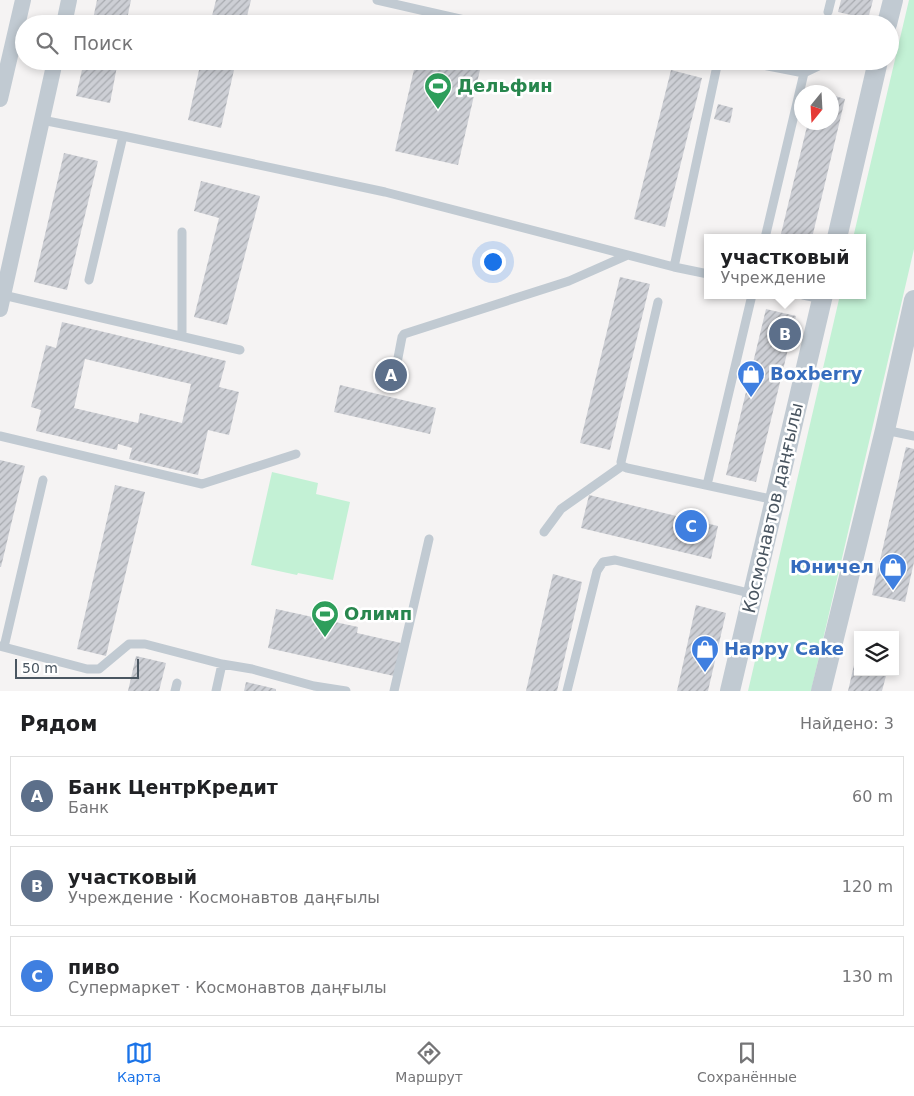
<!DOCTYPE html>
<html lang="ru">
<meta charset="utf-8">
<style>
body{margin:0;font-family:"DejaVu Sans",sans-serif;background:#f2f2f2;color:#202124}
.controls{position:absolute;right:15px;bottom:15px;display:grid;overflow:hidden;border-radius:0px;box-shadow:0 2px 8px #0003}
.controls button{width:45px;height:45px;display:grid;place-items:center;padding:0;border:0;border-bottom:1px solid #e0e0e0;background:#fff;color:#202124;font:25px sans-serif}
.compass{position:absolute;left:794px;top:85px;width:45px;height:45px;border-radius:50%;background:#fff;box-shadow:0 2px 8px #0003;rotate:198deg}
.scale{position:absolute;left:15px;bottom:12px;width:124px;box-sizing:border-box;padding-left:5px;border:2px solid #4a5661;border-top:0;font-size:14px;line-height:18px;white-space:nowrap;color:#4a5661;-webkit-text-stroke:4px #fff;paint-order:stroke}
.you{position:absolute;left:492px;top:261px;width:18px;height:18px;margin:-12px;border:4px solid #fff;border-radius:50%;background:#1a73e8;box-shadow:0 0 0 8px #1a73e833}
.badge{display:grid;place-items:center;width:32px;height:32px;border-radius:50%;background:#1a73e8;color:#fff;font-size:16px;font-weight:700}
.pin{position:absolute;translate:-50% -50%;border:2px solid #fff;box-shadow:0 1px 5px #0006}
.popup{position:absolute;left:704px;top:234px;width:162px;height:65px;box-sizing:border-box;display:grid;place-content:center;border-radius:0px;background:#fff;filter:drop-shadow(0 1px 4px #0005);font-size:16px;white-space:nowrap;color:#757577}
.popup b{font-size:19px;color:#202124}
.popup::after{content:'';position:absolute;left:50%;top:100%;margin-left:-10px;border:10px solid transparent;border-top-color:#fff}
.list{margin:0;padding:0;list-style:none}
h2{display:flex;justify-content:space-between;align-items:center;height:65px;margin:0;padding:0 20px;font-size:21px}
h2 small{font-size:16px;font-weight:400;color:#757577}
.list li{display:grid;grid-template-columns:32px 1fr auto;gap:15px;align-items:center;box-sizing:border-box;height:80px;margin:0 10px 10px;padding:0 10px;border:1px solid #e0e0e0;border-radius:0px}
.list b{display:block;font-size:19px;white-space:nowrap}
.list p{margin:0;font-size:16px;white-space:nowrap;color:#757577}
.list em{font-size:16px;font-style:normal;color:#757577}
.icon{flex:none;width:28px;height:28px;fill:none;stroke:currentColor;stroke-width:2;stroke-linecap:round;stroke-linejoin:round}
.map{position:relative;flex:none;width:914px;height:691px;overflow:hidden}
.search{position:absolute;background:#fff;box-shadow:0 2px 8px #0003;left:15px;right:15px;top:15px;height:55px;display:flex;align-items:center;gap:12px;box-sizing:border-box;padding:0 18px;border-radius:28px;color:#757577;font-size:19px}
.sheet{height:335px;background:#fff}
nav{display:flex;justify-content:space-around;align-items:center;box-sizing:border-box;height:70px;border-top:1px solid #e0e0e0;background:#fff;font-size:14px;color:#757577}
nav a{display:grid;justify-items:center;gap:2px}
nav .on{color:#1a73e8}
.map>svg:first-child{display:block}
</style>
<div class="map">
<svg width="914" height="691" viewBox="0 0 914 691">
<defs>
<pattern id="building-hatch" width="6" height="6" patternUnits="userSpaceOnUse" patternTransform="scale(1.25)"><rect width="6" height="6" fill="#cdcfd5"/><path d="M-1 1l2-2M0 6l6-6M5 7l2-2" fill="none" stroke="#a8abb0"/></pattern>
</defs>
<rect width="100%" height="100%" fill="#f5f3f3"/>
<path fill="#c3f1d5" d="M909,0H914V249L811,691H748L840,295H862V238H853Z
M272,472L318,483L316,494L350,502L333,580L298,573L297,575L251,565Z"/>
<path fill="url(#building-hatch)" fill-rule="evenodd" d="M97,0H131L126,24H92Z
M216,0H251L245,24H210Z
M841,0H873L868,19L838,12Z
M739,17L769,23V24H737Z
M84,61H118L110,103L76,96Z
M201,61H236L221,128L188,120Z
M416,61H482L458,165L395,151Z
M671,70L702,78L665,227L634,219Z
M832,95L845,99L812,238H780L808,122H832Z
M718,104L733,108L730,123L714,119Z
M64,153L98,161L67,290L34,282Z
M201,181L260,196L227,325L194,317L219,218L194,211Z
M620,277L650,284L610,450L580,443Z
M766,309L796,316L756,482L726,475Z
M62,322L226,361L219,387L239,392L229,435L208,430L198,475L129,459L132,448L118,444L117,450L36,431L41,410L31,407L46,345L56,348ZM85,359L191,384L182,423L140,413L138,423L74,408Z
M340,385L436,408L430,434L334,412Z
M906,447L914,449V562L905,602L872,595Z
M0,460L25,466L1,567H0Z
M115,485L145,492L106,656L77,649Z
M589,495L718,526L711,559L581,528Z
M553,574L582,582L557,691H526Z
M696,605L726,613L708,691H677Z
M276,609L358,627L357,633L401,643L394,676L268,648Z
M857,652L858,672H887L882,691H848Z
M136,656L166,663L159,691H128Z
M246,682L276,689V691H244Z"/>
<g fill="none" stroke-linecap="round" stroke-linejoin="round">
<path stroke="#c1cad2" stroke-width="9" d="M377,0L482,24
M828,12L831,0
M742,61L804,73L829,61
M42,120L123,136L89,280
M123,136L385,192L674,267L708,274
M182,232V336
M765,238L804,73
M674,267L718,61
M3,295L240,350
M803,295L822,299
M658,302L621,462L622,466L627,468L775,500
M397,363L402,337L404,334L569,281L628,255
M885,430L914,436
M0,436L202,484L296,454
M707,485L752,295
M544,532L561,509L622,466
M0,646L87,669H99L129,644H145L222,664L252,669L314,686L346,691
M4,647L43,480
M175,691L177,683
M216,691L222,664
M394,691L429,539
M567,691L597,571L603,562L615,560L753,594"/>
<path stroke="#c1cad2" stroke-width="16" d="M64,24L69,0
M0,99L23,0
M0,309L55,61"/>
<path stroke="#c1cad2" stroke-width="20" d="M887,24L893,0
M837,238L878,61
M730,691L823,295
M821,691L885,430L914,300"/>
</g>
<defs>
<g id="stadium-pin" transform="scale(1.4375)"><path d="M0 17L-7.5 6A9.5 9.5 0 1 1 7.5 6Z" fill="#2e9e5b" stroke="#fff"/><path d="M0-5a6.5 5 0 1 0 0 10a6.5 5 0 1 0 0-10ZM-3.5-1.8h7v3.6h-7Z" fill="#fff"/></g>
<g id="shop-pin" transform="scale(1.4375)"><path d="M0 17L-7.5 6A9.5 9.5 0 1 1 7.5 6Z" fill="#3f7fe0" stroke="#fff"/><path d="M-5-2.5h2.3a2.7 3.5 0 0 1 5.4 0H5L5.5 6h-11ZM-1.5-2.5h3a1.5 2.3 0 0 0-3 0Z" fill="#fff"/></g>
</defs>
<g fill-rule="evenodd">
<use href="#stadium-pin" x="438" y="86"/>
<use href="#shop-pin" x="751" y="374"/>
<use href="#shop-pin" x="893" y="567"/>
<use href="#stadium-pin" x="325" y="614"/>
<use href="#shop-pin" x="705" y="649"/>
</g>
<g text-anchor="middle" stroke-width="5" stroke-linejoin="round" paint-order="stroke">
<g font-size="18" font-weight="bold" fill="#27864d" stroke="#fff" text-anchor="start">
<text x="457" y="92">Дельфин</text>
<text x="344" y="620">Олимп</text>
</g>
<g font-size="18" font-weight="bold" fill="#366cbe" stroke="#fff" text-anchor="start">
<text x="770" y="380">Boxberry</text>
<text x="874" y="573" text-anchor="end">Юничел</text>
<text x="724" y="655">Happy Cake</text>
</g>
<g font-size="18" fill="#4a5661" stroke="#fff">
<text transform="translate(773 508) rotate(-77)" y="6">Космонавтов даңғылы</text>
</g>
</g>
</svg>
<div class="controls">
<button><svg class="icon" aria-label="layers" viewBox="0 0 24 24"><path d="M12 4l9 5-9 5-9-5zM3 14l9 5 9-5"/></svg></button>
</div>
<svg class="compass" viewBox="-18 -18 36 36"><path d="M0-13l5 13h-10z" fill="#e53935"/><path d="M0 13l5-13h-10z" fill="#757577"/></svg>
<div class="scale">50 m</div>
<div class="you"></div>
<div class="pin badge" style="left:391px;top:375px;background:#5c6f8a">A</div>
<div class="pin badge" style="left:785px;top:334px;background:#5c6f8a">B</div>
<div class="popup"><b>участковый</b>Учреждение</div>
<div class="pin badge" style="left:691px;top:526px;background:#3f7fe0">C</div>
<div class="search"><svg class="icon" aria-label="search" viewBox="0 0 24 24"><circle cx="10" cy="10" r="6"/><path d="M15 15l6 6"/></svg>Поиск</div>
</div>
<section class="sheet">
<h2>Рядом<small>Найдено: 3</small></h2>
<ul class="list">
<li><span class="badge" style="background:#5c6f8a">A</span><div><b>Банк ЦентрКредит</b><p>Банк</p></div><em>60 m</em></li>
<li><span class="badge" style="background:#5c6f8a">B</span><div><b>участковый</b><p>Учреждение · Космонавтов даңғылы</p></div><em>120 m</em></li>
<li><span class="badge" style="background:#3f7fe0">C</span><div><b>пиво</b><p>Супермаркет · Космонавтов даңғылы</p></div><em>130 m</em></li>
</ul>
</section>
<nav>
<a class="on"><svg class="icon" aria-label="map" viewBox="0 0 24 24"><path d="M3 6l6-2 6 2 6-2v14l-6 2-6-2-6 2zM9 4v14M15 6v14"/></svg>Карта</a>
<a><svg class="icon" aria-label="directions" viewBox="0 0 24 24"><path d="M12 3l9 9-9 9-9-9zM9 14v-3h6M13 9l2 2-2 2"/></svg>Маршрут</a>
<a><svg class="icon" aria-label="saved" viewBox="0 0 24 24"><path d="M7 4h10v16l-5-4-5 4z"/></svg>Сохранённые</a>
</nav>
